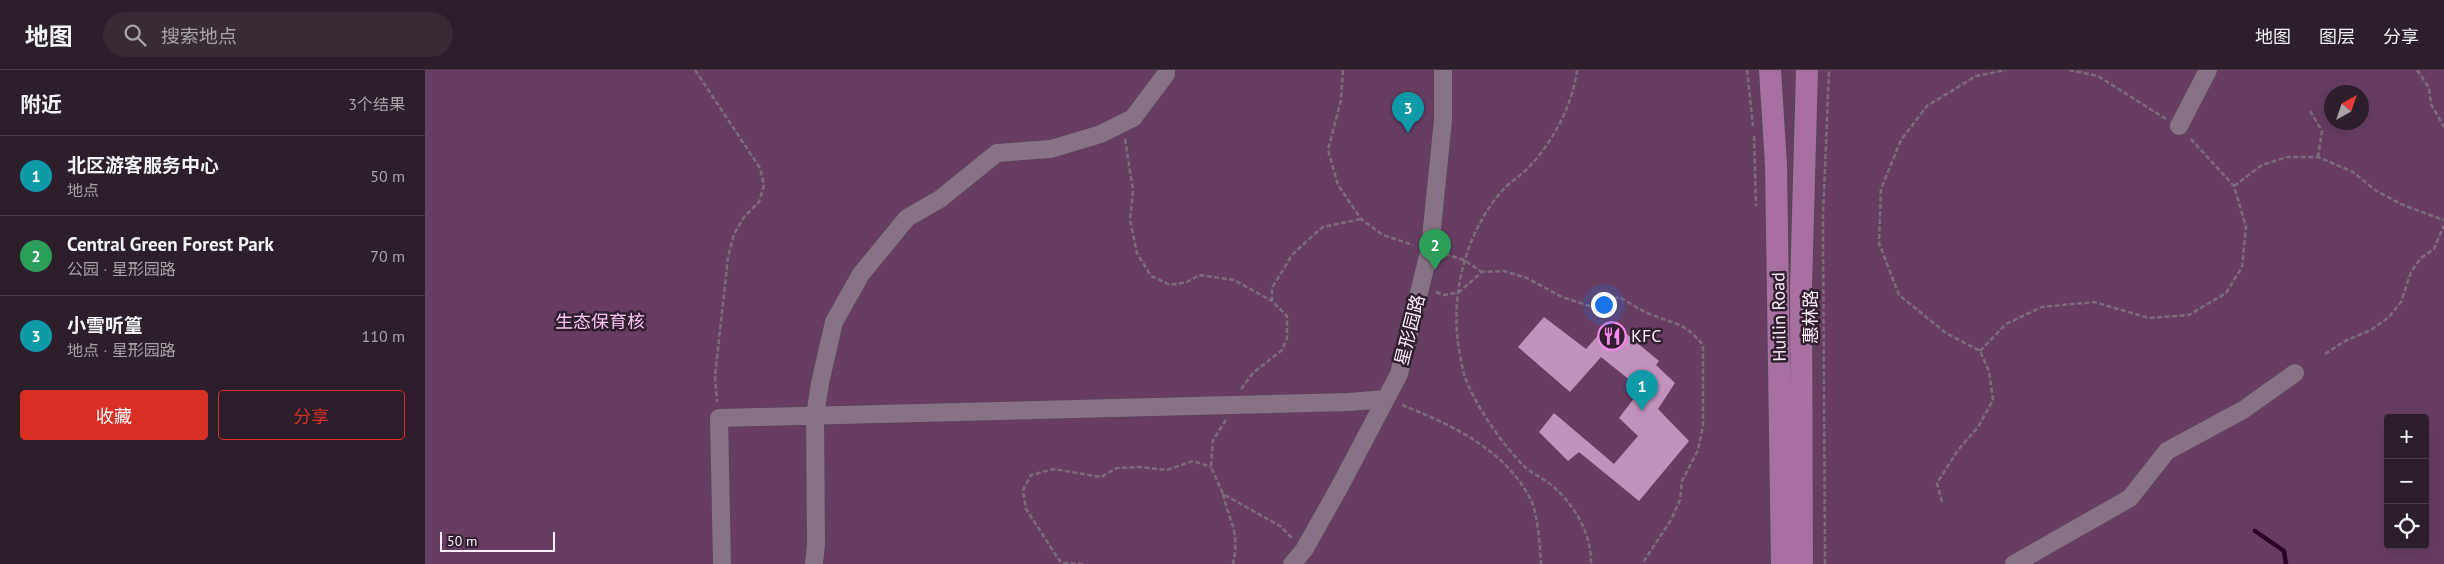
<!DOCTYPE html>
<html lang="zh">
<meta charset="utf-8">
<style>
body{margin:0;font-family:"PT Sans","Noto Sans SC",sans-serif;background:#382b36;color:#f1f3f6}
.controls{position:absolute;right:15px;bottom:15px;display:grid;overflow:hidden;border-radius:5px;box-shadow:0 5px 20px #0002}
.controls button{width:45px;height:45px;display:grid;place-items:center;padding:0;border:0;border-bottom:1px solid #483c47;background:#2c1e2a;color:#f1f3f6;font:25px sans-serif}
.compass{position:absolute;left:1899px;top:15px;width:45px;height:45px;border-radius:50%;background:#2c1e2a;box-shadow:0 5px 20px #0002;rotate:40deg}
.scale{position:absolute;left:15px;bottom:12px;width:115px;box-sizing:border-box;padding-left:5px;border:2px solid #fbeff9;border-top:0;font-size:14px;line-height:18px;white-space:nowrap;color:#fbeff9;-webkit-text-stroke:4px #301f2e;paint-order:stroke}
.you{position:absolute;left:1178px;top:234px;width:18px;height:18px;margin:-12px;border:4px solid #fff;border-radius:50%;background:#1a73e8;box-shadow:0 0 0 8px #1a73e833}
.badge{display:grid;place-items:center;width:32px;height:32px;border-radius:50%;background:#d93025;color:#fff;font-size:16px;font-weight:700}
.pin{position:absolute;translate:-50% -41px;filter:drop-shadow(0 1px 2px #0008)}
.pin::after{content:'';position:absolute;top:26px;width:18px;height:15px;background:inherit;clip-path:polygon(0 0,100% 0,50% 100%)}
.list{margin:0;padding:0;list-style:none}
h2{display:flex;justify-content:space-between;align-items:center;height:65px;margin:0;padding:0 20px;font-size:21px}
h2 small{font-size:16px;font-weight:400;color:#a6a2a8}
.list li{display:grid;grid-template-columns:32px 1fr auto;gap:15px;align-items:center;box-sizing:border-box;height:80px;padding:0 20px;border-top:1px solid #483c47}
.list b{display:block;font-size:19px;white-space:nowrap}
.list p{margin:0;font-size:16px;white-space:nowrap;color:#a6a2a8}
.list em{font-size:16px;font-style:normal;color:#a6a2a8}
.actions{display:flex;gap:10px;padding:15px 20px}
.actions a{flex:1;padding:11px 0;border:1px solid #d93025;border-radius:5px;text-align:center;font-size:18px;color:#d93025}
.actions .main{background:#d93025;color:#fff}
.icon{flex:none;width:28px;height:28px;fill:none;stroke:currentColor;stroke-width:2;stroke-linecap:round;stroke-linejoin:round}
.map{position:relative;flex:none;width:2019px;height:494px;overflow:hidden}
header{display:flex;align-items:center;gap:30px;box-sizing:border-box;height:70px;padding:0 25px;background:#2c1e2a;border-bottom:1px solid #483c47}
header strong{font-size:24px}
nav{display:flex;gap:28px;margin-inline-start:auto;font-size:18px}
.search{width:350px;height:45px;background:#382b36;display:flex;align-items:center;gap:12px;box-sizing:border-box;padding:0 18px;border-radius:28px;color:#a6a2a8;font-size:19px}
main{display:flex}
aside{flex:1;background:#2c1e2a}
.map>svg:first-child{display:block}
</style>
<header>
<strong>地图</strong>
<div class="search"><svg class="icon" aria-label="search" viewBox="0 0 24 24"><circle cx="10" cy="10" r="6"/><path d="M15 15l6 6"/></svg>搜索地点</div>
<nav><a>地图</a><a>图层</a><a>分享</a></nav>
</header>
<main>
<aside>
<h2>附近<small>3个结果</small></h2>
<ul class="list">
<li><span class="badge" style="background:#0f9aa8">1</span><div><b>北区游客服务中心</b><p>地点</p></div><em>50 m</em></li>
<li><span class="badge" style="background:#2e9e5b">2</span><div><b>Central Green Forest Park</b><p>公园 · 星形园路</p></div><em>70 m</em></li>
<li><span class="badge" style="background:#0f9aa8">3</span><div><b>小雪听篁</b><p>地点 · 星形园路</p></div><em>110 m</em></li>
</ul>
<div class="actions"><a class="main">收藏</a><a>分享</a></div>
</aside>
<div class="map">
<svg width="2019" height="494" viewBox="0 0 2019 494">
<rect width="100%" height="100%" fill="#3a2838"/>
<path fill="#673e62" fill-rule="evenodd" d="M0,0H2019V494H0ZM1906,22H1936V52H1906ZM1963,348H2000V475H1963Z"/>
<g fill="none" stroke-linecap="round" stroke-linejoin="round">
<path stroke="#280326" stroke-width="4.5" d="M1830,461L1859,481L1861,494"/>
</g>
<path fill="#c192bb" d="M1119,247L1161,279L1186,251L1234,291L1231,295L1250,313L1233,339L1264,371L1214,431L1154,382L1143,391L1114,362L1129,343L1189,394L1213,366L1194,348L1216,319L1176,287L1145,322L1093,277Z"/>
<g fill="none" stroke-linecap="round" stroke-linejoin="round">
<g stroke="#554653" stroke-width="19">
<path id="minor" d="M1754,56L1783,0
M297,494L294,348L924,332L961,329
M389,494L391,474L390,346L395,313L409,252L436,204L482,148L515,129L572,83L626,79L676,64L708,48L741,4V0
M867,494L879,480L915,416L974,304L1005,178L1018,50V0
M1589,494L1705,428L1742,381L1818,340L1870,303"/>
</g>
<g stroke="#554653" stroke-width="24">
<path id="major" d="M1345,0L1351,95L1357,494
M1377,494L1376,217L1382,0"/>
</g>
<path stroke="#7d6d7b" stroke-width="2.5" stroke-dasharray="5 2.5" stroke-linecap="butt" d="M270,0L335,98L339,115L334,132L319,147L309,164L303,187L290,306L292,332
M918,0L916,30L903,80L913,115L936,149L958,165L988,175
M1152,0C1148,34 1128,72 1104,97C1096,106 1084,112 1076,122C1044,159 1028,214 1032,263C1033,276 1036,292 1039,304C1047,331 1079,377 1099,396C1106,403 1116,407 1124,413C1148,432 1167,463 1166,494
M1322,0L1328,56
M1644,0L1673,6L1741,49
M1992,0L2004,18L2006,34L2019,57
M1885,41L1897,61L1893,87
M1329,66L1331,136
M700,69L708,120L705,150L712,183L726,206L745,215L762,212L774,205L809,210L847,231
M1809,116L1837,95L1862,87H1893L1928,102L1950,120L1978,135L2019,150
M1020,184L1039,190L1057,202
M1011,222L1019,225L1034,222L1057,202L1079,201L1102,208L1137,227L1168,237L1194,227C1204,232 1214,240 1225,244C1251,255 1258,251 1278,275V356L1273,380L1257,411L1255,430L1246,450L1217,494
M1555,281L1581,254L1617,237L1669,232L1724,248L1764,245L1801,223L1817,197L1821,157L1809,116L1765,68
M1900,284L1920,271L1946,260L1964,247L1976,232L1986,202L1996,188L2009,179L2019,155
M816,319L828,303L857,280L862,268V246L847,231V218L867,185L884,169L898,157L936,149
M977,335C1027,355 1080,379 1106,430C1113,445 1115,477 1116,494
M801,350L788,370L786,397L798,424L855,456L867,468
M798,424C805,454 815,461 808,494
M1517,432L1512,413L1533,380L1553,357L1568,330L1564,301L1555,281L1521,263L1474,225L1454,173L1456,119L1476,70L1502,36L1551,6L1581,0
M658,494L636,493L601,439L598,420L606,405L629,399L676,407L692,398L714,397L742,400L768,391L786,397
M1400,494L1398,147L1404,0"/>
<use href="#minor" stroke="#887285" stroke-width="18"/>
<use href="#major" stroke="#a770a1" stroke-width="22"/>
</g>
<defs>
<g id="restaurant-ring" transform="scale(1.4375)"><circle r="9.5" fill="#301f2e" stroke="#f788ec" stroke-width="1.5"/><path d="M-5-6h1v4h1v-4h1v4h1v-4h1v5L-1.5 .5V6h-2V.5L-5-1ZM5-6V6H3V1.5H1.5Q1.5-4 5-6Z" fill="#f788ec"/></g>
</defs>
<g fill-rule="evenodd">
<use href="#restaurant-ring" x="1187" y="266"/>
</g>
<g text-anchor="middle" stroke-width="5" stroke-linejoin="round" paint-order="stroke">
<g font-size="18" fill="#fbeff9" stroke="#301f2e">
<text transform="translate(1354 247) rotate(-91)" y="6">Huilin Road</text>
<text transform="translate(1386 247) rotate(-90)" y="6">惠林路</text>
<text transform="translate(985 260) rotate(-76)" y="6">星形园路</text>
</g>
<g font-size="18" fill="#fac3f2" stroke="#301f2e">
<text x="175" y="258">生态保育核</text>
</g>
<g font-size="18" fill="#fbeff9" stroke="#301f2e" text-anchor="start">
<text x="1206" y="272">KFC</text>
</g>
</g>
</svg>
<div class="controls">
<button>+</button>
<button>−</button>
<button><svg class="icon" aria-label="locate" viewBox="0 0 24 24"><circle cx="12" cy="12" r="6"/><path d="M12 2v4M12 18v4M2 12h4M18 12h4"/></svg></button>
</div>
<svg class="compass" viewBox="-18 -18 36 36"><path d="M0-13l5 13h-10z" fill="#e53935"/><path d="M0 13l5-13h-10z" fill="#a6a2a8"/></svg>
<div class="scale">50 m</div>
<div class="you"></div>
<div class="pin badge" style="left:1217px;top:341px;background:#0f9aa8">1</div>
<div class="pin badge" style="left:1010px;top:200px;background:#2e9e5b">2</div>
<div class="pin badge" style="left:983px;top:63px;background:#0f9aa8">3</div>
</div>
</main>
